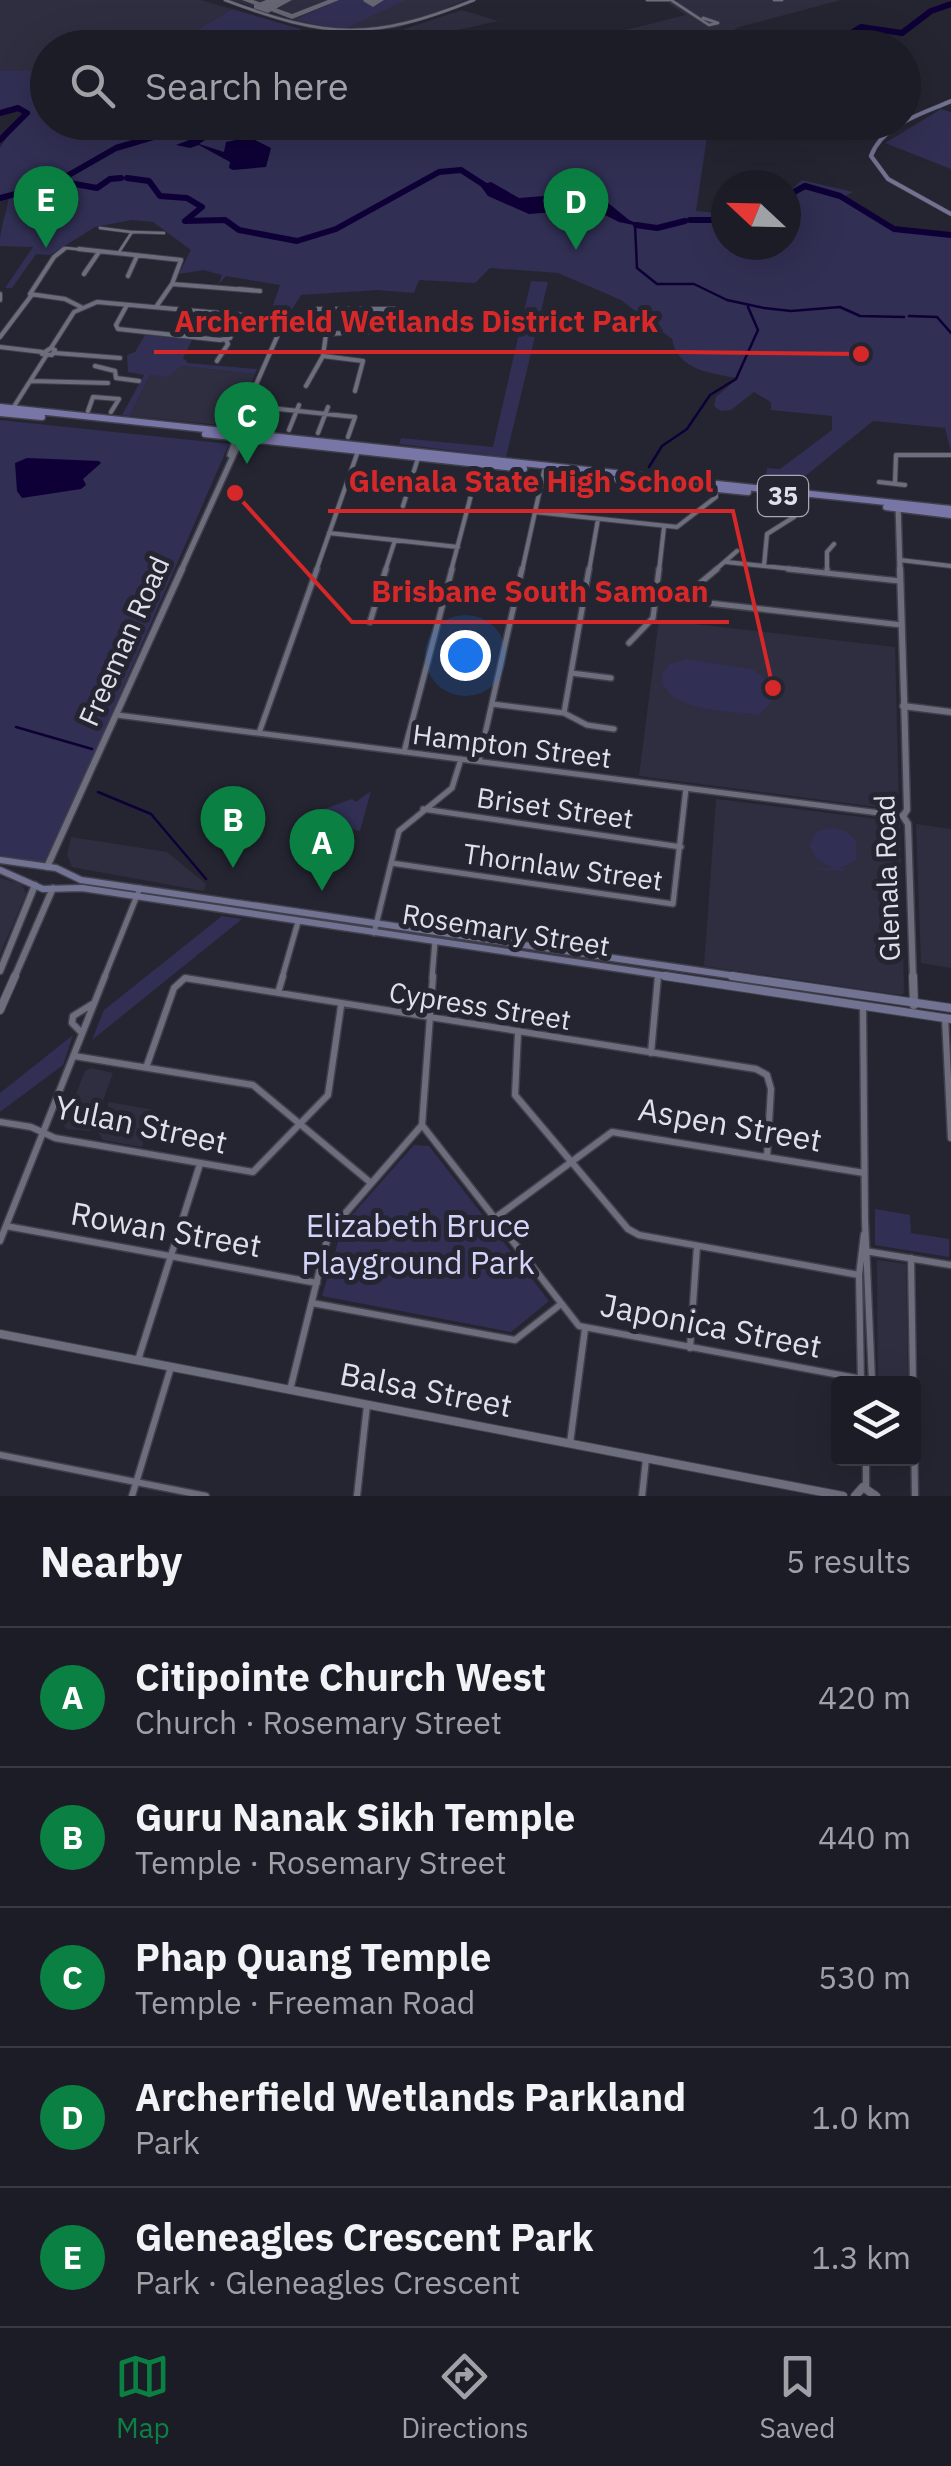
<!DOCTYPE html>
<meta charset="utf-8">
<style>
body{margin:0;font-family:"IBM Plex Sans",sans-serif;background:#292932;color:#f1f3f6}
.controls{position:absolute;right:30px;bottom:30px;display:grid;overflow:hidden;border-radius:10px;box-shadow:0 10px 40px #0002}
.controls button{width:90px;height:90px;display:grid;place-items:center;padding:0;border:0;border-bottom:2px solid #3a3a43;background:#1c1c26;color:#f1f3f6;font:50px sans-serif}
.compass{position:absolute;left:711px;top:170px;width:90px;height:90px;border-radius:50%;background:#1c1c26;box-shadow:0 10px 40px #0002;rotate:292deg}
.you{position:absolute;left:465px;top:655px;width:35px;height:35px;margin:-25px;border:8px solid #fff;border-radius:50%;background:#1a73e8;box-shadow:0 0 0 15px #1a73e833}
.badge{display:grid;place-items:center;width:65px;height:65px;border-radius:50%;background:#0b8043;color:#fff;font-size:32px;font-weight:700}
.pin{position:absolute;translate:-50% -82px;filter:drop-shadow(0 2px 5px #0008)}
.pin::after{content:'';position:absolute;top:52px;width:35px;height:30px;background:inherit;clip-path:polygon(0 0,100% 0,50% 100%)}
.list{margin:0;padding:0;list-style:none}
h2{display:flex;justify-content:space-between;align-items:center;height:130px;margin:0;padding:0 40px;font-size:42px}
h2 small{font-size:32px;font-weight:400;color:#a0a1a7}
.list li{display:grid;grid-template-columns:65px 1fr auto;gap:30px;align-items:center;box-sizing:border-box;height:140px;padding:0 40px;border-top:2px solid #3a3a43}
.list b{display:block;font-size:38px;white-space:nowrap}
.list p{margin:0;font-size:32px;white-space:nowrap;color:#a0a1a7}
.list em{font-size:32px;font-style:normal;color:#a0a1a7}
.icon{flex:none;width:55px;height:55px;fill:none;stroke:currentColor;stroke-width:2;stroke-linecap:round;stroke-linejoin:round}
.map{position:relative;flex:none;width:951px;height:1496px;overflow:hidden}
.search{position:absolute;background:#1c1c26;box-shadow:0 10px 40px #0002;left:30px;right:30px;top:30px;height:110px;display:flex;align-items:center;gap:25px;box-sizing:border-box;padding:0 35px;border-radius:55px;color:#a0a1a7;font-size:38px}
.sheet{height:830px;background:#1c1c26}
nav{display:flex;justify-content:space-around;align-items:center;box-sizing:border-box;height:140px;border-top:2px solid #3a3a43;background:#1c1c26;font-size:28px;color:#a0a1a7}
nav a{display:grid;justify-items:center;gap:5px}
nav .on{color:#0b8043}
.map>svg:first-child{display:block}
</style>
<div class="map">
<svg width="951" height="1496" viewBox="0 0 951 1496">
<rect width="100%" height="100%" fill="#252532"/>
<path fill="#2e2e40" d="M0,0H200L232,9L168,47L48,48L47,71H0Z
M231,0H466L398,28L350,33L312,26Z
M679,0H841L739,27L703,47H596L586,40L686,15L668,3Z
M462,10L498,21L412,40L402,30Z
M182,366L255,374L231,426L130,416L150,375Z
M659,620L895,647L899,810L639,776Z
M716,799L900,822L904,993L900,995L704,966Z
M916,824L951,829V968L921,963Z
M71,837L167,852L206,884L204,891L72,867L67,855Z
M0,878L21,884L26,894L0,954Z
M91,1068L113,1073L92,1131L66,1129L64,1125L85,1071Z
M109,1102L154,1110L142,1147L103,1140L98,1132Z
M877,1260L906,1264L908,1383H878Z"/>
<path fill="#312f53" d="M337,0H406L342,30L296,20Z
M232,9L301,29L272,47H168Z
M402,30L412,40L379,47H324L328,44L318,41C334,30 379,36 402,30Z
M0,71H47L48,122L709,123L696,211L726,214V245H786V194L802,180L853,192L845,196L889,227L925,230L951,237V452L945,428L873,421L793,486L765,483L767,468L780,469L832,430V416L771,410V402L754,392L731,410L721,411L714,406L716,397L738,378C713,374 677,370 672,339L621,300L558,273L490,268L475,283L419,280L414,293L377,290L301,295L283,324L270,314L280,285L226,276L218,285L222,275L203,270L179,274L191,250L153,222L132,220L95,227L50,255L36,254L12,288H5L33,247L0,246C0,224 7,215 9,194L0,195V148L13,128L30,112L19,107L0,111Z
M941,109L951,112V169L885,143Z
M531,281L548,282L506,457L399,444L401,438L493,447Z
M145,335L192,340L183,358L188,363L257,369L255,374L182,366L167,377L150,375L130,416L122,415L144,375L128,372L127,355L135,352Z
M0,420L229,444L49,858L43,863L0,858Z
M686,659L752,669L773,685L774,699L759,715C732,710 660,713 662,674L670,664Z
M371,791L360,831L308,820L310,814L352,799L356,802Z
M833,828L847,832L856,841V860L840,868L846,871L805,869L833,868L817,859L809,846L817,831Z
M222,916L242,919L92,1040L104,1010Z
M73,1035L63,1065L0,1112V1093Z
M414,1145L429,1146L549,1301L511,1332L322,1296L343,1225Z
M875,1209L910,1215L911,1233L949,1239V1257L875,1245Z"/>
<path fill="#0e0036" d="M228,125L199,144L224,152L226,142L249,137L271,148L266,167L233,170L229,168L230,162L199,145L190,148L176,145Z
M491,182L519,198L556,195L567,200L607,202L629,220L648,228L619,222L593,209L529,214L488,196L480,185Z
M27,458L99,461L101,463L83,479L86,485L81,489L22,498L17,491L15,463Z"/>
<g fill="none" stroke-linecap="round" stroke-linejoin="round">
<path stroke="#0e0036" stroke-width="2.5" d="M330,123L340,126
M635,225L637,268L657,284H694L727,300L764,308L791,311L840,307L860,316L904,317
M909,316L937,317L951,333
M649,467L662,446L687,429L710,395L736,379L758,330L748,307
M16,727L92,749
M98,792L151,814L206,879"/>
<path stroke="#0e0036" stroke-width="6" d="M419,48H441
M478,48L498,40L521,48
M778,48L810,35L843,38L861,27L902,33L931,11L951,4
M0,113L18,108L27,113L0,140
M127,178L149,181L160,196L187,198L202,207L185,221L225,220L239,230L297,241L336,229L439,172L461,170L492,190
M58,181L97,188L110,179L121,178
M0,198L53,184L116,148L204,122
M786,214L794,192L805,186L840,196L894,229L951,235
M690,220H726
M636,225L657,228L685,221"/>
<path fill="#666672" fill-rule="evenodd" d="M242,0H253L292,14L328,0H339L292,19Z"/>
<path fill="#666672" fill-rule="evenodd" d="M266,0H292L268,13H254V5Z
M384,0L373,7L363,1L364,0Z"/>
<g stroke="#40404c" stroke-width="4">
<path id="minor-far3" d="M225,0C328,39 372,41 474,0
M647,0H669
M671,0L709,25L718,23L703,18
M774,0H782
M100,228L131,232
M61,252L66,248L103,252
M119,252L132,232L164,233"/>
</g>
<g stroke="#40404c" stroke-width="6">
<path id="minor-far2" d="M64,249L54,257L30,294L65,299L81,307
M79,249L181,260L172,284L156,307
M84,274L99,252
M128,276L137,256
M172,284L260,291L239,289
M0,294V300
M127,305L116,325L118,329L220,340L230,338L242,315
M307,329L309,313L316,309H398
M280,330L307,329L326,334L323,356L363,361L355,391
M326,334L379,331
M0,337L31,296
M0,347L42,352
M51,348L74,312L97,302L265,317L280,330L248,403
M51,348L55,350L52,355L42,354Z
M55,353L120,358
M217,361L228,344L226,340
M95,366L115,371L116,378L139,381
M31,381L108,383
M306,386L323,356
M250,399L270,408L355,417L348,437
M13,408L46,356
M88,411L93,397L119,399L111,412
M257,426L264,410L270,408
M289,430L299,405
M318,433L328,407
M879,482L905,485
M895,483L896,455H951
M403,506L418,458
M535,512L677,527L716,497L715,486
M329,533L458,547
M900,560L951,566
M726,562L811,571
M764,566L767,534L794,517
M316,571L358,451
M385,571L395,540
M451,571L479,465
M522,571L544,471
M589,571L598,519
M659,571L664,527
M714,571L737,551
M827,571V552L834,544"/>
</g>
<g stroke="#40404c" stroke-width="8">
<path id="minor-far1" d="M788,569L900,581
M827,569V573
M655,597L902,625
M695,600L699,584L717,569
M370,622L386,569
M629,643L653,618L659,569
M571,673L611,678
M492,704L564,713L587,725L614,729
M564,713L589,569
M117,715L903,816
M259,733L317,569
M404,752L452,569
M479,761L522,569
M423,809L681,847
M391,863L673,904L686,788
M374,933L399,831L452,788L461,759
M104,978L140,888
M282,978L298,922
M432,978L435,941"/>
</g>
<g stroke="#40404c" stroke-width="9">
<path id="minor" d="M433,976L422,1125L579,1326L872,1381
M278,993L283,976
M863,1007L865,1221L872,1381
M945,1018L951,1138
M82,1033L72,1023L73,1016L94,1003
M518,1033L515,1095L628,1229L639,1235L859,1275
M651,1053L658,976
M74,1056L253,1085L371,1183
M147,1065L174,988L185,978L756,1069L767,1075L771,1089L767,1157
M0,1122L31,1127L55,1138L253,1172L328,1095L341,1006
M495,1218L612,1132L864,1173
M6,1226L317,1283
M0,1241L105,976
M865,1251L951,1265
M911,1258L913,1384
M312,1303L515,1340L561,1304
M690,1348L697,1246
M138,1360L200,1164
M861,1384L859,1275L864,1234
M290,1390L329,1232L422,1125
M914,1428L915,1496
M570,1443L585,1329
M0,1455L206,1496
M866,1458V1487
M132,1496L171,1367
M357,1496L367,1405
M642,1496L646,1459"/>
</g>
<g stroke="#40404c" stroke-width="8">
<path id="tertiary-far2" d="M230,455L246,410
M898,504L900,571
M181,571L248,423V403"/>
</g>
<g stroke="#40404c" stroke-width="9">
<path id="tertiary-far1" d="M900,569L904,697
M904,695L907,810L903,816L908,824L913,978
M903,706L951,712
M47,867L182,569
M0,971L35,885
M14,978L53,888"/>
</g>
<g stroke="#40404c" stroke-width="10">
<path id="tertiary" d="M913,976L914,1005
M0,1010L15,976
M0,1334L843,1496
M855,1496L863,1487L876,1496"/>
</g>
<g stroke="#40404c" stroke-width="5">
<path id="secondary-far2" d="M951,101C922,114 883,124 871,156L888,179L951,214"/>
</g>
<g stroke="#40404c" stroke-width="9">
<path id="secondary-far1" d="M0,860L56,868L81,880L749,978
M0,870L43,889L82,888L681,978"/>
</g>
<g stroke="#40404c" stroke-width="10">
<path id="secondary" d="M665,976L951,1019
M732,976L951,1008"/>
</g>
<g stroke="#40404c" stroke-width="9">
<path id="primary" d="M0,407L951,509
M0,413L42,417
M205,434L524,469
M617,479L748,492
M886,507L951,515"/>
</g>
<use href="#minor-far3" stroke="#6d6e7d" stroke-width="2.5"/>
<use href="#minor-far2" stroke="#6d6e7d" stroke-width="4"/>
<use href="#minor-far1" stroke="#6d6e7d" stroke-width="5"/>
<use href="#minor" stroke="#6d6e7d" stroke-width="6"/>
<use href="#tertiary-far2" stroke="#6d6e7d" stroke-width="5"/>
<use href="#tertiary-far1" stroke="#6d6e7d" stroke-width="6"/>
<use href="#tertiary" stroke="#6d6e7d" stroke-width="8"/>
<use href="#secondary-far2" stroke="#727292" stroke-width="4"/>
<use href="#secondary-far1" stroke="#727292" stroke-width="6"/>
<use href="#secondary" stroke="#727292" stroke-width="8"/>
<use href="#primary" stroke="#7776a6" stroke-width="6"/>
</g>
<g text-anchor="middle" stroke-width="10" stroke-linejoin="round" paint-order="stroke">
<rect fill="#252532" stroke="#a7a8b2" stroke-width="2.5" x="758" y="476" width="50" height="40" rx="8"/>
<g font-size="25" font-weight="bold" fill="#dfe0e9">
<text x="783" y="505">35</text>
</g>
<g font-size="28" fill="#dfe0e9" stroke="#252532">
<text transform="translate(124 641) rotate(-66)" y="10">Freeman Road</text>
<text transform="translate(512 746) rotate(7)" y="10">Hampton Street</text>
<text transform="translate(555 808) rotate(8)" y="10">Briset Street</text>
<text transform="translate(563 867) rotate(8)" y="10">Thornlaw Street</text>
<text transform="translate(887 878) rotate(-92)" y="10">Glenala Road</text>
<text transform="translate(506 930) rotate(9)" y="10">Rosemary Street</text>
<text transform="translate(480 1006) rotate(9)" y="10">Cypress Street</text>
</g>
<g font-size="32" fill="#dfe0e9" stroke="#252532">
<text transform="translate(141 1125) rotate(12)" y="11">Yulan Street</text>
<text transform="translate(730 1125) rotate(10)" y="11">Aspen Street</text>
<text transform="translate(166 1230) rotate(10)" y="11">Rowan Street</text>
<text transform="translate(711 1326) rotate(11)" y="11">Japonica Street</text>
<text transform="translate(426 1390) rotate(11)" y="11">Balsa Street</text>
</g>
<g font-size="32" fill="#d3d4f9" stroke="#252532">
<text x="418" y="1237">Elizabeth Bruce<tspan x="418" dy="37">Playground Park</tspan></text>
</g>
</g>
<path fill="none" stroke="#d62828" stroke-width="4" d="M861 354L678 352H154M773 688L733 511H328M235 493L352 622H729"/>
<g fill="#d62828" stroke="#252532" stroke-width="4">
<circle cx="861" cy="354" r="10"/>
<circle cx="773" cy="688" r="10"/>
<circle cx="235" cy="493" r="10"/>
</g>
<g font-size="30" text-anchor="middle" font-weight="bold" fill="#d62828" stroke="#252532" stroke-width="10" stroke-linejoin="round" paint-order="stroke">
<text x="416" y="332">Archerfield Wetlands District Park</text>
<text x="531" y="492">Glenala State High School</text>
<text x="540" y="602">Brisbane South Samoan</text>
</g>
</svg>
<div class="controls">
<button><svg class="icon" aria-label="layers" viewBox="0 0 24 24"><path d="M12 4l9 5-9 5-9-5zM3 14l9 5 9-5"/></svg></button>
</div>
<svg class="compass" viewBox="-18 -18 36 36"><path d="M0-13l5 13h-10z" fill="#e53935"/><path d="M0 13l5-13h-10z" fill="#a0a1a7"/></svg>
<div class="you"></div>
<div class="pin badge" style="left:322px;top:891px">A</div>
<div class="pin badge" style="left:233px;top:868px">B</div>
<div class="pin badge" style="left:247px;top:464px">C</div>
<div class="pin badge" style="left:576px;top:250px">D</div>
<div class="pin badge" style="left:46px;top:248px">E</div>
<div class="search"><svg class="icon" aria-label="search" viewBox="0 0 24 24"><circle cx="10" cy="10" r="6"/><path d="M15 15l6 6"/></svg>Search here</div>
</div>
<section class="sheet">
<h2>Nearby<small>5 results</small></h2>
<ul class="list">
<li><span class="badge">A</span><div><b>Citipointe Church West</b><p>Church · Rosemary Street</p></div><em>420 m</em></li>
<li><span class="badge">B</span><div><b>Guru Nanak Sikh Temple</b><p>Temple · Rosemary Street</p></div><em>440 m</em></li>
<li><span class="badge">C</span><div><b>Phap Quang Temple</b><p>Temple · Freeman Road</p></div><em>530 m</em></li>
<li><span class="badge">D</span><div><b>Archerfield Wetlands Parkland</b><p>Park</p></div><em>1.0 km</em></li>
<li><span class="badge">E</span><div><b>Gleneagles Crescent Park</b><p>Park · Gleneagles Crescent</p></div><em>1.3 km</em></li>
</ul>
</section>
<nav>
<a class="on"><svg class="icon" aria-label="map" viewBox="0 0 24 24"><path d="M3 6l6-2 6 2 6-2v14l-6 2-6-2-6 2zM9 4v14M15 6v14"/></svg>Map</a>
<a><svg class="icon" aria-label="directions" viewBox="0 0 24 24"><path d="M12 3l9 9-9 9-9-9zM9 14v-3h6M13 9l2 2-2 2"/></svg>Directions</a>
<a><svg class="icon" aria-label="saved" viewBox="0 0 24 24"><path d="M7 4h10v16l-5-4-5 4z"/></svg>Saved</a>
</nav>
